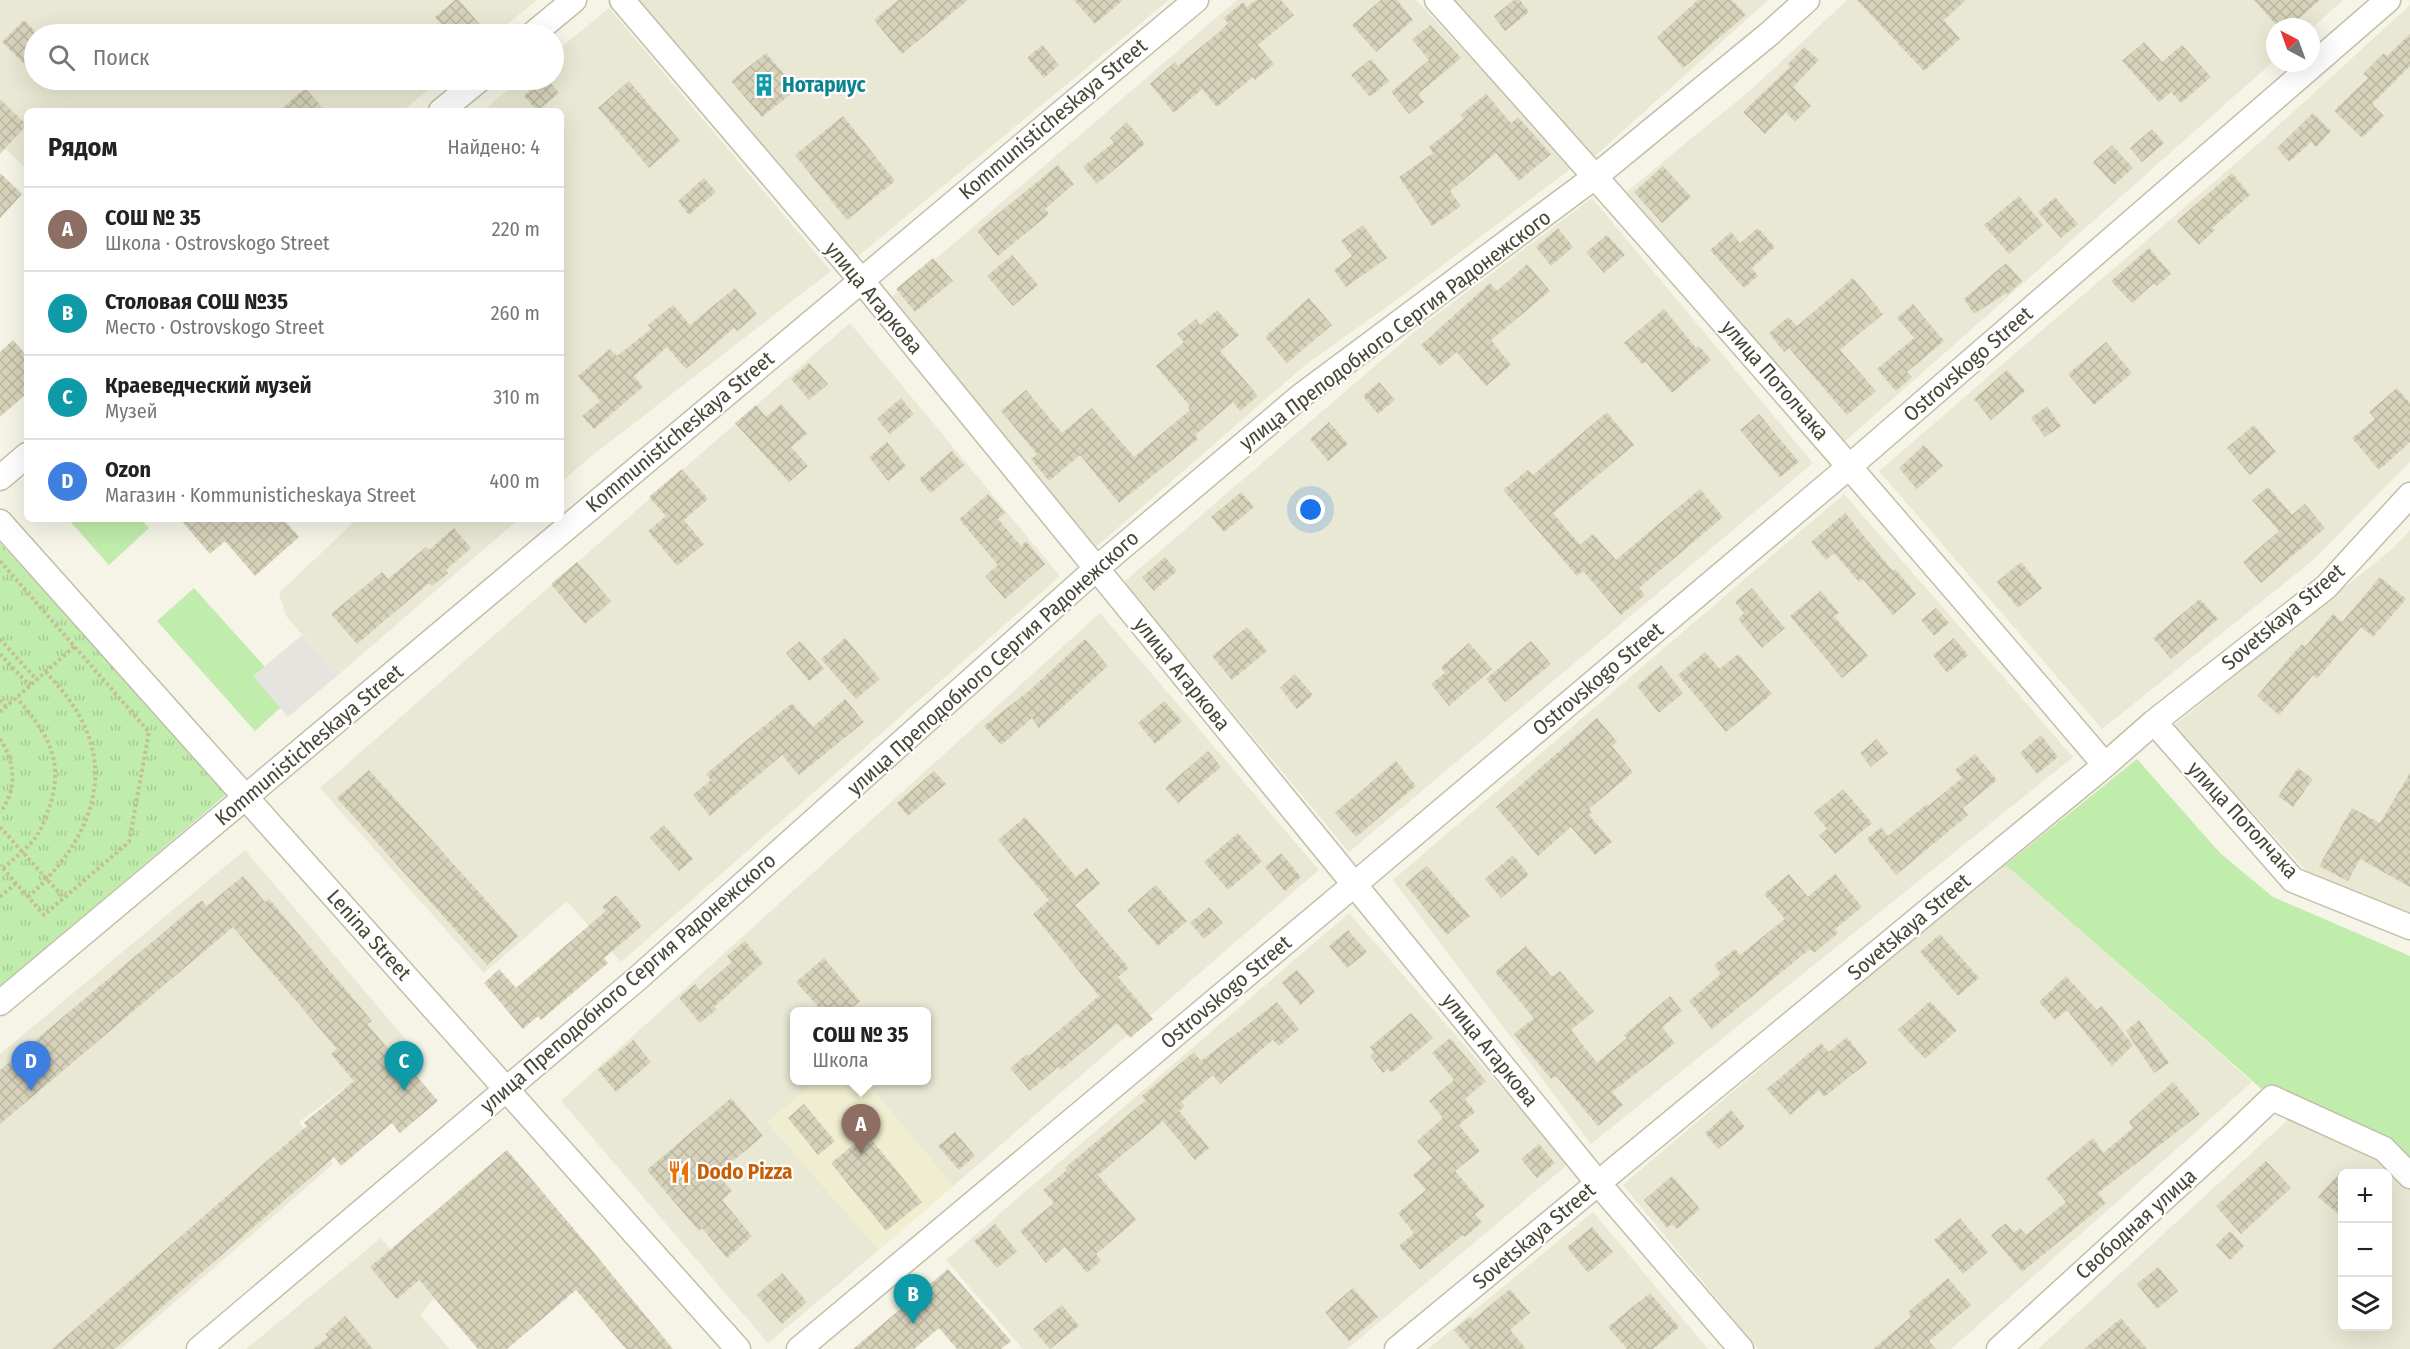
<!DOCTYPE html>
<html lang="ru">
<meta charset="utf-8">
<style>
body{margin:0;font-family:"Fira Sans Condensed",sans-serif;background:#f2f2f2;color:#222}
.controls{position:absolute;right:18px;bottom:18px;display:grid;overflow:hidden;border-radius:9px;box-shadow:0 6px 24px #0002}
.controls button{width:54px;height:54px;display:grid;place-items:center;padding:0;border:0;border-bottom:2px solid #e0e0e0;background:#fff;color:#222;font:30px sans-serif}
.compass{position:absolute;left:2266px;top:18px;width:54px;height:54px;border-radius:50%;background:#fff;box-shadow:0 6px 24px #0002;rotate:319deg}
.you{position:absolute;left:1311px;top:510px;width:21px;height:21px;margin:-15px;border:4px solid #fff;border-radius:50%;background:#1a73e8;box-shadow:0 0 0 9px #1a73e833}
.badge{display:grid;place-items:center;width:39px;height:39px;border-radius:50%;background:#0f766e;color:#fff;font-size:20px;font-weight:700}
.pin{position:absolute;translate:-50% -50px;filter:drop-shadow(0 2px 3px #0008)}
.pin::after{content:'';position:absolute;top:32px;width:21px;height:18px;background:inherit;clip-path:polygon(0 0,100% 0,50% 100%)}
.popup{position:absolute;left:790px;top:1007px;width:141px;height:78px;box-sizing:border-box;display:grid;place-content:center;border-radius:9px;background:#fff;filter:drop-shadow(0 2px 4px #0005);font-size:20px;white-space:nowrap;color:#767676}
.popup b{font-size:22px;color:#222}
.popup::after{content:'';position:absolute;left:50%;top:100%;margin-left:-12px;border:12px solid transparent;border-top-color:#fff}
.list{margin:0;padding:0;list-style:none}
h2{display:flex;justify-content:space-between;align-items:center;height:78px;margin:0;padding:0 24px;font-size:26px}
h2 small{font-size:20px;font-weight:400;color:#767676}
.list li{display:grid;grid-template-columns:39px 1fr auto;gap:18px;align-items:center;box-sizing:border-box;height:84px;padding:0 24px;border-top:2px solid #e0e0e0}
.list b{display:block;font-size:22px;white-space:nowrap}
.list p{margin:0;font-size:20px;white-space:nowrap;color:#767676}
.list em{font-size:20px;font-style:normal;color:#767676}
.icon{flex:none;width:33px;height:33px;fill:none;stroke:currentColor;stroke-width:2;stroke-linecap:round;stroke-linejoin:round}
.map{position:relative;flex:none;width:2410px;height:1349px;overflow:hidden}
.search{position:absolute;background:#fff;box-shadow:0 6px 24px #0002;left:24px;top:24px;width:540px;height:66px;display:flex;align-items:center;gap:15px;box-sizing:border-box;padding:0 21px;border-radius:33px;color:#767676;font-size:22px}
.panel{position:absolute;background:#fff;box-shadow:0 6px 24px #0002;left:24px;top:108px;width:540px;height:414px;border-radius:9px}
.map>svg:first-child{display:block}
</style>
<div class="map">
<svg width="2410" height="1349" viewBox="0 0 2410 1349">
<defs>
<pattern id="park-tufts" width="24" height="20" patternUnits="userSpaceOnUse" patternTransform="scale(1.5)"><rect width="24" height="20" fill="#c0ecac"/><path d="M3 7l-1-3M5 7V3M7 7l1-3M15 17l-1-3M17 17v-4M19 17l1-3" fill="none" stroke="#a6cc95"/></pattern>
<pattern id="building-cross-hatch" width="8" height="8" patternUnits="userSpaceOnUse" patternTransform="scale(1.5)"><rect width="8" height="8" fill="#d7d3bb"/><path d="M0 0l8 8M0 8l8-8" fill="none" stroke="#bab6a1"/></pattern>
</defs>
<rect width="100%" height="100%" fill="#f5f4e7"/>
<path fill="#e9e8d4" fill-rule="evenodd" d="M0,0H537L495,34H34V80H441L402,111H27V169L0,144Z
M631,0H1169L852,261Z
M1237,0H1416L1573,167L1395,301L1304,366L1089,553L888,300Z
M1450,0H1768L1593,158Z
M1847,0H2343L2311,29L2275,27V60L1843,443L1625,193L1753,88Z
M2410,5V462L2312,561L2102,729L1879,471L2258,144Z
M609,8L831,271L589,458L561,482V111H482L521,80H554V53Z
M1592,198L1813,463L1349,852L1124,582L1419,328Z
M850,323L1060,576L621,962L567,901L484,973L320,788Z
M1844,494L2073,757L1591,1144L1393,880Z
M357,519H519L338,675L286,616L279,593Z
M2410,530V916L2321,887L2173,726L2391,550Z
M1100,613L1319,870L953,1186L866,1081L927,1080V1012H795V1080L817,1081L767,1122L879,1250L768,1343L561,1101Z
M245,850L408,1042L355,1086L343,1089L299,1122L333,1164L121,1349H0V1054Z
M2007,866L2252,1082L1951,1349H1758L1623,1185L1962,897Z
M1349,913L1568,1164L1347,1349H1023L946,1260Z
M2291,1117L2368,1151L2410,1188V1349H2038ZM2342,1174H2388V1326H2342Z
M1593,1212L1708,1349H1428Z
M381,1238L434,1298L420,1315L450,1349H246Z"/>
<path fill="#efeed0" d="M817,1081H866L953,1186L879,1250L767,1122Z"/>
<path fill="#c0ecac" d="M68,519H141L149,528L109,565Z
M194,588L292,697L255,731L157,621Z
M2137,759L2220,853L2273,897L2410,956V1176L2272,1098L2007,866L1998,871Z"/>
<path fill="url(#park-tufts)" d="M0,543L229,792L0,987Z"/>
<path fill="#e5e4df" d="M302,635L338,675L288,717L253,676Z"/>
<path fill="url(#building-cross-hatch)" d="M455,0H459L488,34H449L435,17Z
M898,0H968L902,54L874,20Z
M1074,0H1123L1095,24Z
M1256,0H1281L1294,15L1258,45L1274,64L1255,80L1253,77L1217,107L1202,89L1174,113L1150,84L1175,62L1178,66L1219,32L1228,23L1224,18L1243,2L1247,7Z
M1381,0H1397L1413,20L1376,52L1352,25Z
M1514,0H1520L1529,12L1505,31L1494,16Z
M1698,0H1732L1746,15L1683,68L1657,37Z
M1857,0H1966L1944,20L1960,39L1924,71Z
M2254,0H2320L2289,27H2278Z
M24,20L34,30V74L2,42Z
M1430,25L1461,58L1418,94L1424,102L1409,114L1391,92L1429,60L1412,40Z
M2410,34V66L2372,104L2384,116L2362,138L2334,111L2368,78L2363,74L2384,53L2387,56Z
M2144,42L2162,62L2182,45L2211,77L2181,103L2171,92L2159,102L2122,61Z
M1042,45L1059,65L1044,78L1027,58Z
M1804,47L1819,60L1793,87L1811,106L1795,122L1786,112L1765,134L1743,112L1790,67L1788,64Z
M766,53L797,89L762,117L731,81Z
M1371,59L1389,81L1370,97L1351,75Z
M519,80H548L559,93L537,111L524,96L529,91Z
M629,81L680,141L649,168L598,108Z
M305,88L325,111H279Z
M1486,94L1511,123L1518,117L1551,154L1519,181L1496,153L1450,191L1461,206L1432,226L1399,177L1433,153L1429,147L1464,119L1460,115Z
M0,99L27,125L0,154Z
M2313,113L2331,131L2316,147L2311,142L2289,162L2277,148Z
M843,116L895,181L847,220L795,155Z
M1127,122L1145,144L1097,184L1083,167L1114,142L1110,138Z
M2152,129L2164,143L2142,162L2130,148Z
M2112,145L2133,168L2114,185L2093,162Z
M1058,165L1074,184L1045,209L1049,214L998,256L977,231Z
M1663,166L1691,197L1662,223L1634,192Z
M0,173L22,194L0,218Z
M2232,173L2250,195L2212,228L2215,230L2199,245L2177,221Z
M704,178L716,192L689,215L678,201Z
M2019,196L2043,225L2009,254L1984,225Z
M2055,197L2078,224L2061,238L2038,212Z
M1363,225L1387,258L1346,287L1334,270L1352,256L1341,241Z
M1558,228L1573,247L1551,266L1536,247Z
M1758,228L1775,247L1752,268L1758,276L1744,288L1710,250L1731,232L1740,243Z
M1607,235L1625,255L1604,273L1586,252Z
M2149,248L2171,274L2157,286L2154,283L2132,303L2111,281Z
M1012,255L1038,285L1013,306L987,276Z
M933,258L953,281L915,312L896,289Z
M2006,263L2022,281L2007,295L2006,293L1974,314L1964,299Z
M1527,264L1550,291L1491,340L1511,365L1486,386L1457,352L1440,366L1421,345L1490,283L1497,291Z
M1853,278L1883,314L1840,350L1876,391L1847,415L1789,348L1784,352L1769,333L1788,317L1797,326Z
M735,288L757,314L737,331L734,328L686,369L667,347L634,376L643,387L594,429L582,416L600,401L578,376L610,349L617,356L651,329L648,325L673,305L690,325Z
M1309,298L1332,325L1287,363L1265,337Z
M1913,304L1944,341L1907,372L1912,377L1896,391L1877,369L1914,338L1897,318Z
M1664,309L1696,348L1699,346L1711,360L1672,393L1646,362L1642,364L1624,343Z
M1217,310L1239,335L1220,351L1258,396L1240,411L1233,402L1195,435L1198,439L1119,503L1080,455L1049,481L1031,459L1037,454L1001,411L1026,390L1062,433L1092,408L1134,457L1190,410L1188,408L1190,406L1156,366L1184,342L1177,334L1196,319L1200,325Z
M13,340L27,356V393L0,417V352Z
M2106,342L2132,373L2094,405L2068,374Z
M809,363L828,384L809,400L791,379Z
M2007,370L2025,391L1991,420L1974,399Z
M1379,382L1395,400L1378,414L1363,396Z
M2397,388L2410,403V442L2379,470L2352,438L2375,419L2369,412Z
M901,398L914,414L890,434L877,419Z
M781,404L807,434L791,447L808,466L789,482L735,423L756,405L766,417Z
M2047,406L2061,426L2045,437L2031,418Z
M1607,412L1634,445L1553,513L1580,545L1593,534L1616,560L1700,489L1723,517L1639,588L1645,595L1621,615L1583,571L1577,576L1503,490L1528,470L1533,475Z
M1759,414L1799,462L1780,477L1740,430Z
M1329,422L1348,444L1328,461L1310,439Z
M2254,425L2276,452L2250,475L2227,448Z
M887,442L906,466L888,481L869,457Z
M1924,445L1943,466L1917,489L1899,468Z
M952,451L964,465L931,493L919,479Z
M682,469L708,499L684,520L704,544L677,566L648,531L666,516L649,497Z
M2268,487L2292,515L2305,504L2325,528L2261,583L2243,562L2279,531L2252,500Z
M1241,492L1254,507L1224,532L1211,517Z
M988,494L1005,513L998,519L1021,546L1026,541L1045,564L1005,599L985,576L998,565L959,519Z
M1845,513L1892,570L1895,569L1916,594L1893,615L1863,579L1859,582L1834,553L1826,560L1811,542Z
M180,519H283L299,537L255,576L225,541L210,554Z
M454,528L471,548L446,570L448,573L432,586L429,583L357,644L331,614L382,572L388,579L426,547L429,550Z
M1165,557L1177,571L1154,591L1142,577Z
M577,562L611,601L585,624L551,584Z
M2021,562L2042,588L2018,608L1997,582Z
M2380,577L2406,599L2373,637L2361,627L2317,679L2313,675L2279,715L2257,696L2291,656L2302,644L2305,647L2333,614L2342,622Z
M1752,588L1785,628L1762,648L1738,619L1744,613L1735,602Z
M1821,591L1839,613L1834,616L1868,656L1842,678L1790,616Z
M2200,599L2218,619L2171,659L2153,638Z
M1936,608L1949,623L1934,636L1921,620Z
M1247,627L1267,651L1232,680L1212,656Z
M845,638L880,679L856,699L821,659Z
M1954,638L1968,655L1947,673L1933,655Z
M1085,639L1108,666L1039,728L1032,718L1001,745L984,726L1030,690Z
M800,641L824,669L809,681L786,653Z
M1531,641L1551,664L1505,702L1486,679Z
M1469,643L1492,669L1449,706L1431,684L1445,673L1441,667Z
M1705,652L1720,669L1738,654L1772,694L1726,732L1678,675Z
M1661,665L1683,693L1659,713L1637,686Z
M1295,674L1313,695L1297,709L1280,688Z
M845,699L864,722L799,775L782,755L710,816L693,795L711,780L706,774L792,703L813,727Z
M1164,701L1182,721L1155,744L1138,723Z
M1597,718L1617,742L1612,746L1633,772L1589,809L1592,813L1589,815L1612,842L1595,855L1571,827L1538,856L1496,807Z
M2041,735L2058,757L2037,774L2020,753Z
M1877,739L1888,753L1871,767L1860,753Z
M1208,751L1221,767L1178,803L1165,788Z
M1975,754L1997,780L1963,808L1968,815L1896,875L1867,839L1881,827L1888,836L1927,804L1928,806L1962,778L1955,770Z
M1396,761L1416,786L1356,837L1335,813Z
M2298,768L2313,779L2293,807L2278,796Z
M369,770L518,936L487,965L337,798Z
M934,771L946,784L908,816L897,803Z
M2410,773V887L2360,859L2348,881L2319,866L2352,808L2380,823Z
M1843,789L1872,823L1835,854L1819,835L1827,829L1814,813Z
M1025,817L1076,877L1087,868L1100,884L1075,905L1129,968L1118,977L1153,1019L1130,1038L1117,1023L1061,1070L1058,1067L1030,1091L1010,1068L1027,1054L1029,1056L1099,996L1033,914L1049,900L998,840Z
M664,825L693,859L679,871L650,838Z
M1238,833L1262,861L1228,890L1204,862Z
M1281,853L1301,877L1285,891L1265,867Z
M1513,855L1529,875L1501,898L1485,879Z
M1427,866L1470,916L1447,935L1405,884Z
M1789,874L1808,897L1835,874L1862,907L1835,929L1838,933L1814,953L1810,949L1712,1029L1689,1001L1721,974L1714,965L1735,949L1740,955L1785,919L1764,894Z
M243,876L265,902L269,899L372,1021L367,1024L401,1064L404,1062L438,1101L400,1133L392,1123L341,1166L334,1157L114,1349H52L307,1126L304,1123L354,1081L331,1054L337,1049L233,927L0,1124V1070L202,900L207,906Z
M1156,885L1187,921L1158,946L1127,910Z
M616,895L642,926L604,958L608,963L541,1020L538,1016L523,1029L484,983L499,969L516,988L606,911L602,907Z
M1209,907L1223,923L1204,939L1190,923Z
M1348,930L1367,952L1347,968L1329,946Z
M1940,934L1979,978L1958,996L1920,952Z
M745,941L763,963L714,1007L717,1009L700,1023L679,998L695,984L700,990L732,962L727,956Z
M1526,946L1552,977L1560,971L1594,1011L1571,1030L1597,1063L1627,1038L1624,1035L1670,996L1682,1011L1662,1027L1675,1043L1612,1092L1623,1105L1598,1126L1556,1076L1551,1079L1514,1034L1534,1018L1495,972Z
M824,958L860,1001L848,1011H822L796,982Z
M1297,970L1315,992L1300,1005L1282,982Z
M2066,976L2097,1010L2102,1006L2133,1045L2112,1066L2067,1010L2055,1020L2039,1002Z
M1930,1001L1957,1030L1925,1059L1898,1030Z
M1277,1002L1299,1029L1279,1046L1273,1040L1220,1084L1213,1075L1181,1102L1185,1106L1179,1111L1209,1148L1195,1160L1163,1121L1098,1175L1136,1220L1096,1254L1101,1261L1087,1273L1065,1247L1046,1263L1020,1231L1054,1203L1043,1190L1067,1170L1065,1168L1146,1100L1142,1096L1194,1052L1201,1061Z
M1411,1013L1433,1038L1391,1073L1388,1069L1383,1073L1370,1056L1374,1052L1370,1047Z
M2139,1020L2169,1063L2154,1073L2126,1031Z
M1847,1037L1867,1063L1824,1097L1819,1090L1790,1115L1767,1089L1821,1043L1829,1052Z
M1450,1038L1486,1081L1465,1099L1475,1112L1459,1125L1480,1151L1455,1171L1485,1206L1475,1214L1482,1222L1465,1237L1463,1235L1420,1270L1399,1246L1414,1233L1398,1213L1426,1190L1413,1175L1432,1158L1417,1141L1443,1118L1429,1101L1454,1080L1432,1053Z
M633,1040L651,1062L616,1092L598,1070Z
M2173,1082L2200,1114L2098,1193L2106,1203L2022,1272L1991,1235L2006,1223L2014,1233L2020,1228L2026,1235L2066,1202L2046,1178L2093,1138L2103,1153L2133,1128L2129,1122Z
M731,1098L763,1136L717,1174L732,1191L722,1200L752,1236L727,1258L702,1228L699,1231L647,1170Z
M804,1104L835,1141L818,1155L788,1118Z
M1731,1110L1745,1127L1718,1149L1705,1133Z
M955,1132L975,1156L959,1170L938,1146Z
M867,1134L922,1202L886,1231L831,1163Z
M1539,1144L1555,1163L1537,1178L1521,1159Z
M507,1150L590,1248L673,1349H626L576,1290L507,1349H478L419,1280L397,1299L370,1267Z
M2266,1161L2291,1188L2241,1234L2216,1206Z
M2343,1169V1218L2318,1197Z
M1672,1176L1700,1209L1677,1229L1672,1224L1667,1228L1644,1200Z
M1960,1218L1988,1252L1963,1274L1934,1240Z
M995,1224L1017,1251L997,1268L974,1241Z
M1592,1227L1613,1252L1588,1273L1567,1247Z
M2230,1231L2244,1246L2230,1260L2216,1245Z
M2158,1267L2178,1291L2157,1309L2137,1284Z
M948,1269L1011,1341L1001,1349H957L939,1328L914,1349H853Z
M782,1273L807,1302L782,1324L757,1295Z
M1948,1278L1971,1305L1929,1341L1936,1349H1873L1911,1317L1908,1312Z
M1353,1288L1378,1317L1349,1341L1325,1312Z
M1510,1289L1530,1313L1510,1330L1526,1349H1470L1454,1330L1470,1317L1473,1320Z
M1650,1293L1679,1327L1653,1349H1627L1608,1327Z
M1062,1305L1079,1326L1050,1349L1033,1329Z
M345,1316L373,1349H313L328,1337L325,1334Z
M2121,1318L2147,1349H2084Z"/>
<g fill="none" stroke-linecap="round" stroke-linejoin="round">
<g stroke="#c1bfa8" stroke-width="27">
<path id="minor" d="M622,0L861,280L1598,1183L1741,1349
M1437,0C1664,252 1886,507 2105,765
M533,34L574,0
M441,111L479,80
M0,478L27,455
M0,522C245,799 493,1072 738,1349
M2154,722L2293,880L2410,927
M0,1003L1196,0
M199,1349L638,978L1096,569L1302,395L1596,176L1769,34L1807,0
M799,1349L1355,884L1850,466L2388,0
M1397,1349L2105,765L2154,722L2326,587L2410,495
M1999,1349L2231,1137L2272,1098L2384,1149L2410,1176"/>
</g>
<path stroke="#c4bf99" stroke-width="4" stroke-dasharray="3 3" stroke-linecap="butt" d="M0,561L149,732L129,842L44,915L0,865
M0,639L37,680
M0,654L30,686
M0,700L6,707
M0,712L76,645
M0,739C15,761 18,791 0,812
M0,827L64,898
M3,868C15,858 31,846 39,832C43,826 45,817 48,811C66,762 48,734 17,698
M0,897L16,883
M28,897C79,852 117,787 81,719C72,701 59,687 46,672"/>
<use href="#minor" stroke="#fff" stroke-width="24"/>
</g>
<defs>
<g id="building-bare" transform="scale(1.8)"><path d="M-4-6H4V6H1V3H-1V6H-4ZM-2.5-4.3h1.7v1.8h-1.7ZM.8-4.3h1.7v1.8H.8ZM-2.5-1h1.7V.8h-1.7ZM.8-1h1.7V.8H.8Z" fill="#0f9aa8" stroke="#fff" stroke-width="2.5" paint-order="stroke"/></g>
<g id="restaurant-bare" transform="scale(1.8)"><path d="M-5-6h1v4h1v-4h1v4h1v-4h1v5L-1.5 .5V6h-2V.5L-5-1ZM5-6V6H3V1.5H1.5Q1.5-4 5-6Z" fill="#e8710a" stroke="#fff" stroke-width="2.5" paint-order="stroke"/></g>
</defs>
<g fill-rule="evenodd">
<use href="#building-bare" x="764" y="85"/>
<use href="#restaurant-bare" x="679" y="1172"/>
</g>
<g text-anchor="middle" stroke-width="4.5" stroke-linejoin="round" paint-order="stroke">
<g font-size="21" font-weight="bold" fill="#0d838f" stroke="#fff" text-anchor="start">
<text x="782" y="92">Нотариус</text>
</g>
<g font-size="21" fill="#484635" stroke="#fff">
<text transform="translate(1053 119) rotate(-40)" y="7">Kommunisticheskaya Street</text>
<text transform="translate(874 298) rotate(50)" y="7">улица Агаркова</text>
<text transform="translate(1395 330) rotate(-37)" y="7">улица Преподобного Сергия Радонежского</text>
<text transform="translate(1968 364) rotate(-41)" y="7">Ostrovskogo Street</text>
<text transform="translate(1775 380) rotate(49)" y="7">улица Потолчака</text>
<text transform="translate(680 432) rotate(-40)" y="7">Kommunisticheskaya Street</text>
<text transform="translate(2283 617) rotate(-40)" y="7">Sovetskaya Street</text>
<text transform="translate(993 663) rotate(-42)" y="7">улица Преподобного Сергия Радонежского</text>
<text transform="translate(1182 674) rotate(51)" y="7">улица Агаркова</text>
<text transform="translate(1598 679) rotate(-40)" y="7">Ostrovskogo Street</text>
<text transform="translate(309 745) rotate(-40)" y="7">Kommunisticheskaya Street</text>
<text transform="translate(2243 820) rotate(47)" y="7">улица Потолчака</text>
<text transform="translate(1909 927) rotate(-40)" y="7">Sovetskaya Street</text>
<text transform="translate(369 935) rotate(48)" y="7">Lenina Street</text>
<text transform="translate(628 983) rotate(-41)" y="7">улица Преподобного Сергия Радонежского</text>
<text transform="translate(1226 992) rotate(-40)" y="7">Ostrovskogo Street</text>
<text transform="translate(1490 1050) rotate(51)" y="7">улица Агаркова</text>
<text transform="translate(2136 1224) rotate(-42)" y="7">Свободная улица</text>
<text transform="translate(1534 1236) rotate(-40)" y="7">Sovetskaya Street</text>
</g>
<g font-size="21" font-weight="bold" fill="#c56008" stroke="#fff" text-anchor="start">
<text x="697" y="1179">Dodo Pizza</text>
</g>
</g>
</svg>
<div class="controls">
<button>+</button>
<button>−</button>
<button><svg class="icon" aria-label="layers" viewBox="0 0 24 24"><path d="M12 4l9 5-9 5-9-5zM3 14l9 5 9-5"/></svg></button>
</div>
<svg class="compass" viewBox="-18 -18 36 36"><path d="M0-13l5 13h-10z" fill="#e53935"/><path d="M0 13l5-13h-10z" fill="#767676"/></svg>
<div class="you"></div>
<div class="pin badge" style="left:861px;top:1154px;background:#8d6e63">A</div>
<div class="popup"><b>СОШ № 35</b>Школа</div>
<div class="pin badge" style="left:913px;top:1324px;background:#0f9aa8">B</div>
<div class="pin badge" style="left:404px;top:1091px;background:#0f9aa8">C</div>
<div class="pin badge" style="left:31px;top:1091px;background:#3f7fe0">D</div>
<div class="search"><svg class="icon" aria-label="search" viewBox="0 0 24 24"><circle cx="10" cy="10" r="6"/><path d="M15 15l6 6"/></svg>Поиск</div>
<section class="panel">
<h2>Рядом<small>Найдено: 4</small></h2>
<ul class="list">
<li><span class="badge" style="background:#8d6e63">A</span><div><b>СОШ № 35</b><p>Школа · Ostrovskogo Street</p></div><em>220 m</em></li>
<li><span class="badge" style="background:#0f9aa8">B</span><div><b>Столовая СОШ №35</b><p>Место · Ostrovskogo Street</p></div><em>260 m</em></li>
<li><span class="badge" style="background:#0f9aa8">C</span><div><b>Краеведческий музей</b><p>Музей</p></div><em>310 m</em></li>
<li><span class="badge" style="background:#3f7fe0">D</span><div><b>Ozon</b><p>Магазин · Kommunisticheskaya Street</p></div><em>400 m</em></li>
</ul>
</section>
</div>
